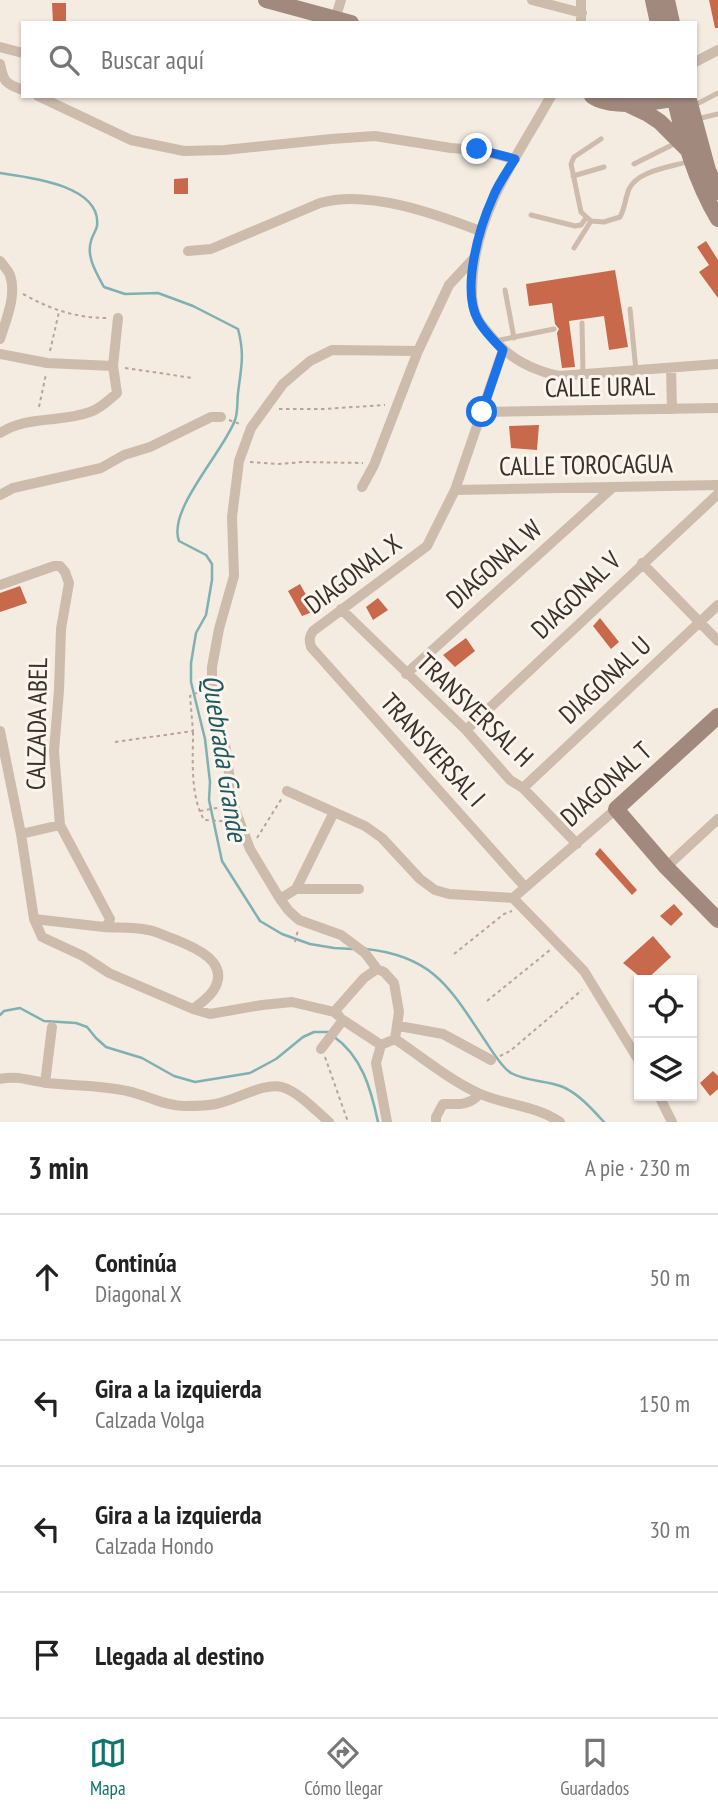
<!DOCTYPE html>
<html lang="es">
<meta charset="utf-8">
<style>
body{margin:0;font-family:"PT Sans Narrow",sans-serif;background:#f6f6f6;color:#222}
.controls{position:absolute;right:21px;bottom:21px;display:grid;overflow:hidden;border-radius:0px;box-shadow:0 2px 5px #0004}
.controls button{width:63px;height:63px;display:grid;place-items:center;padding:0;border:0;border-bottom:2px solid #e0e0e0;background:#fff;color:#222;font:35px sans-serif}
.stop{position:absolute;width:21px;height:21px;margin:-16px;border:5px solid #1a73e8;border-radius:50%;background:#fff}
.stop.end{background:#1a73e8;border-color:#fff;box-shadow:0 2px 7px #0008}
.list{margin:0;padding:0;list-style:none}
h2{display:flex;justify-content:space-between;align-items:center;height:91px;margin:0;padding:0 28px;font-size:30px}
h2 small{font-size:23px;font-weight:400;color:#767676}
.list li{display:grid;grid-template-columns:46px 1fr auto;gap:21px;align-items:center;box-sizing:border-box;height:126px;padding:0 28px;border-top:2px solid #e0e0e0}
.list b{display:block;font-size:26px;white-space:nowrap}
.list p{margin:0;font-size:23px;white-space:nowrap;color:#767676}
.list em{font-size:23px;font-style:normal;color:#767676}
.icon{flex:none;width:38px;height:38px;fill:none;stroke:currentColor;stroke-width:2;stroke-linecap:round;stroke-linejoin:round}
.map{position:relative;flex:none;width:718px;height:1122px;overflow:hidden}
.search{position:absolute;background:#fff;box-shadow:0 2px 5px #0004;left:21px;right:21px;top:21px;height:77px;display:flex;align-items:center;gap:18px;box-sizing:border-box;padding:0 24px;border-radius:0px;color:#767676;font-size:26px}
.sheet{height:595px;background:#fff}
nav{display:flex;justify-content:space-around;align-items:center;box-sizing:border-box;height:98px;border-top:2px solid #e0e0e0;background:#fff;font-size:19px;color:#767676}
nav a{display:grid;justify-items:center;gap:4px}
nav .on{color:#0f766e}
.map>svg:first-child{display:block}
</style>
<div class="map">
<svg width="718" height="1122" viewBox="0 0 718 1122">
<rect width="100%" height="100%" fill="#f4ebe1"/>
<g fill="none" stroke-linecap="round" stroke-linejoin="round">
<path stroke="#7fb0b2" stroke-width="2.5" d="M0,173C28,177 102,185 97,226C96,231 92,236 91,241C86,257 97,274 104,287L125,294L158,293L193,306L238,329C245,355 241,368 238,393C237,402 238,412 235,420C224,451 167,510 179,541L206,555L212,564V580L206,615L196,633L191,663V682L205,739L210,782L209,800L222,861L260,921L282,934L310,944L334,948L353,949
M366,949C433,956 450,988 484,1039C491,1049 501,1067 511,1073C527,1082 547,1080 563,1087C579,1094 593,1110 604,1122
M0,1015L4,1011L20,1008L44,1021L76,1023L87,1027L96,1038L106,1047L142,1058L174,1076L195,1082L250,1073L276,1059L303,1037L314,1032H328
M333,1036C362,1056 371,1089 378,1122"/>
</g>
<path fill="#c8694b" d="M709,0H718V28H715Z
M52,3H66V23H53Z
M188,178V194H174V179Z
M706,241L718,260V298L699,272L709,265L697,247Z
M615,270L628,347L609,350L604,316L569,321L575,367L562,368L557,333L559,329L555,324L552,303L529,306L526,284Z
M539,425L537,450L511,448L509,426Z
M300,584L315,611L302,616L288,591Z
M20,586L27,603L0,612V593Z
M378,598L388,610L373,620L366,607Z
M600,618L619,642L611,649L593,626Z
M466,638L475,651L455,667L443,655Z
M600,848L637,890L632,895L595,854Z
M674,904L683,914L671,926L660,916Z
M653,936L671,957L646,980H634L639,976L623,963Z
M713,1071L718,1076V1089L710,1096L700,1083Z"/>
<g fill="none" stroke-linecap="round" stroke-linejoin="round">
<path stroke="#b9a596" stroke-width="2" stroke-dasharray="3.5 3.5" stroke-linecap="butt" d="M23,294C50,309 75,318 107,318
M50,351L59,312
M125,368L193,378
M39,407L46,374
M279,409H323L385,405
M229,420L240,424
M250,462L279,464L303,462L363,463
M193,732C193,761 190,795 204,820L221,821L231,824
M115,742L193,731L190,696L201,691
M200,811L222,807
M257,838L282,798
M295,942L298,930
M454,954L504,914L512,911
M487,1001L550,950
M500,1056L510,1051L582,990
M325,1057L348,1122"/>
<path stroke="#cdbbac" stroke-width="5" d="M693,106L718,93
M697,119L718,114
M601,139L574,157L571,164L581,212L591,221L604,222L620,217C625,208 625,199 629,189C638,170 672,167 690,161
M634,164L678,142
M573,176L604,167
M531,215L575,226L581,225L586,218
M574,248L591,221
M505,290L514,338
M630,309L636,371
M582,323L583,373
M495,341L554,329"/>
<path stroke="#cdbbac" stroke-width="10" d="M532,0L582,13
M581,0V23
M335,19L341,0
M0,47L23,53
M695,62L718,50
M0,64C4,83 5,83 23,90
M38,96L131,140L184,151L225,150L331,139L375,136L451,148L477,150L515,159
M551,96C518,156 481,202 473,272C472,288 470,304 478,319C481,325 487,331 491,336C508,358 532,370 559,376L718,364
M188,251L211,249L320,203C367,189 436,214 480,231
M0,261C3,265 8,270 10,275C17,295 6,320 0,339
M503,350L455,490L427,546L313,631C309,637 309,640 311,647L525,887
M0,354L47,363L113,366
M671,368L672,409
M482,412L718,408
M0,433C28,415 60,423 90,412C100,409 109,400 117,393L113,366L118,318
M362,487L374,465L418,351L449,285L475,257
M455,490L718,485
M0,495L13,488L101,468L124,455L150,447L211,417H221
M642,563L718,641
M0,585L54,566H60L65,572L69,583L61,629L59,690L54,751L60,825L110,919L108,924L104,927L34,919
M341,609L466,730L510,780L523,788L577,844
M406,674L612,488
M466,730L718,494
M0,731L21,834L34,919L42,937L83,956L109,973L193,1009L210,1014L262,1005L292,1002L334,1012
M523,788L718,605
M287,791L365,826L382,838L420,879L435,890L449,894L513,898
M616,809L513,898L584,971L639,1061
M21,834L60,825
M666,867L718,819
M296,889H359
M280,899L296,889L334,812
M104,927C118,928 134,927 148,930C156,931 165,936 174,939C194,947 232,962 213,991C208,998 200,1004 193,1009
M339,1016L334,1012L364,978L377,969
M399,1026L443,1034L491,1060
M395,1039L399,1012L394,983L384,972L377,969L365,953L341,935L299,920L289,911L280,899L250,849L233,804L226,750L212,687V667L219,629L234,576L232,517L239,461L251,428L283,384L310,361L332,350L418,351
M395,1039C422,1057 448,1079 478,1093C504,1105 535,1105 560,1122
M321,1049L343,1020L381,1045
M0,1079C16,1075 31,1081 47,1083C74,1086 101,1085 127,1091C147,1095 164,1106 184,1106C194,1106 206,1106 216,1104C236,1100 264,1082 282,1087C299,1092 316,1111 329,1122
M45,1083L52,1027
M659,1096L672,1122
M387,1122L376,1063L381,1045L395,1039
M436,1122V1117L443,1104C457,1104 470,1106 479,1094"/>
<path stroke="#a18a7d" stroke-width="16" d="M266,0L351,23
M653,0L658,23
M667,0L672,23
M592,96C612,110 659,102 682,97
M674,96C684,140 695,180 718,219
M688,96L708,170L718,192
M629,105L648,114L660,122L687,149
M718,716L616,809L666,867L718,920"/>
</g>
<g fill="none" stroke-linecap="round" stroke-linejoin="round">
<path stroke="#1a73e8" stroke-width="9" d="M477,149L515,159C507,172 498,184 493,197C479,228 461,289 478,320C484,331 494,341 503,350L482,412"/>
</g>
<g text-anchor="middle" stroke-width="6" stroke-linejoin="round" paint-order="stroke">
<g font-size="26" fill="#3b302b" stroke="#fbf5ee">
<text transform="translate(600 387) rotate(-1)" y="9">CALLE URAL</text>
<text transform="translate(586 465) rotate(-1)" y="9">CALLE TOROCAGUA</text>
<text transform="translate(494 564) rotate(-42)" y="9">DIAGONAL W</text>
<text transform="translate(353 574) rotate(-37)" y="9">DIAGONAL X</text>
<text transform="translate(576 595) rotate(-44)" y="9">DIAGONAL V</text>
<text transform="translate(605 680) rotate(-43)" y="9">DIAGONAL U</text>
<text transform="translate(475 710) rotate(44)" y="9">TRANSVERSAL H</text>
<text transform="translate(37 724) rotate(-89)" y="9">CALZADA ABEL</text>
<text transform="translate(433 750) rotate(48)" y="9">TRANSVERSAL I</text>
<text transform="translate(606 784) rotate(-42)" y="9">DIAGONAL T</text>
</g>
<g font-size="28" font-style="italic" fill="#1f5a5e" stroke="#fbf5ee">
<text transform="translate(225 758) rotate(81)" y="10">Quebrada Grande</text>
</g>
</g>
</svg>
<div class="controls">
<button><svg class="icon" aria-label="locate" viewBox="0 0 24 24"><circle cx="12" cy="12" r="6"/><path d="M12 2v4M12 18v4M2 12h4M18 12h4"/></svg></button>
<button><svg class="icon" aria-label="layers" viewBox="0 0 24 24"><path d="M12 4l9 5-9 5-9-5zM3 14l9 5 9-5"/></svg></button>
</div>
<div class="stop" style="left:482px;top:412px"></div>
<div class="stop end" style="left:477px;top:149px"></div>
<div class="search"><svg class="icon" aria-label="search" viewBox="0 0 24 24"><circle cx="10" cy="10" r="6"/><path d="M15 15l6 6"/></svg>Buscar aquí</div>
</div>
<section class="sheet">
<h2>3 min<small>A pie · 230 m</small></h2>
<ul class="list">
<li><svg class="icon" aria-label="ahead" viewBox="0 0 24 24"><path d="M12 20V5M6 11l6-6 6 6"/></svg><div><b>Continúa</b><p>Diagonal X</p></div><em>50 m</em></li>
<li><svg class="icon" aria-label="left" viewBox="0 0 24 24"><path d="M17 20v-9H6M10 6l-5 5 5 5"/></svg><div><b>Gira a la izquierda</b><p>Calzada Volga</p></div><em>150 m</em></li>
<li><svg class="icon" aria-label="left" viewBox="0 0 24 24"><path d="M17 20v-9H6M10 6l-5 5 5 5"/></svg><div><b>Gira a la izquierda</b><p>Calzada Hondo</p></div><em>30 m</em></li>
<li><svg class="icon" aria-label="arrive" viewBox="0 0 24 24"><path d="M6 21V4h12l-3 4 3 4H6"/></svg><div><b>Llegada al destino</b></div></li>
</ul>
</section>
<nav>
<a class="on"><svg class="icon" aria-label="map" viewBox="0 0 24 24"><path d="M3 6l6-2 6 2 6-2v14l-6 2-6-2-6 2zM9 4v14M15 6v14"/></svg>Mapa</a>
<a><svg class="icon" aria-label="directions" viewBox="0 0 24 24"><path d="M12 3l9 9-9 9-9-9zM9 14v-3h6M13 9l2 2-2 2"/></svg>Cómo llegar</a>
<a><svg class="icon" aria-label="saved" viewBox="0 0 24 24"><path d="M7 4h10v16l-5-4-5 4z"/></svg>Guardados</a>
</nav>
